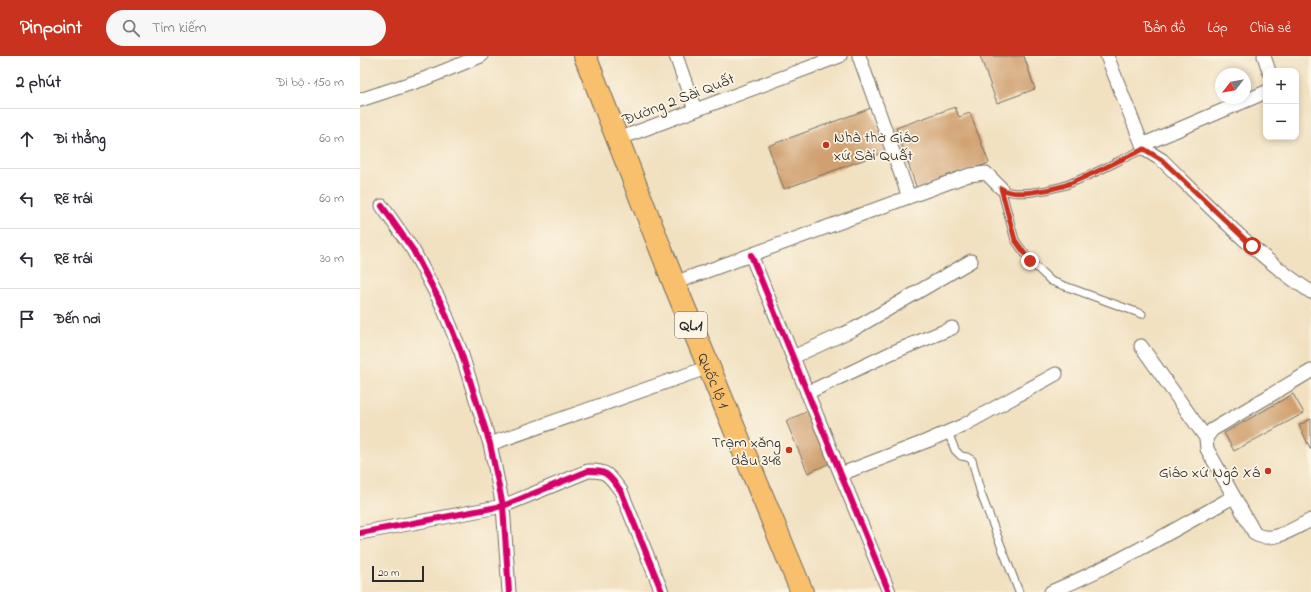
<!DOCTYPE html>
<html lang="vi">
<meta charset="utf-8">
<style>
body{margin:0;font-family:"Indie Flower",sans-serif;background:#f7f7f7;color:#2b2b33}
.controls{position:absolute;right:12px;top:12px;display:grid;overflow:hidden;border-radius:8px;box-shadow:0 2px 6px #0003}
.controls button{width:36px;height:36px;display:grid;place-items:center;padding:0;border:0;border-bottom:1px solid #e1e1e2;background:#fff;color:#2b2b33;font:20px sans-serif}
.compass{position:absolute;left:855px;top:12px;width:36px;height:36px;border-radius:50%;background:#fff;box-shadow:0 2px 6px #0003;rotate:239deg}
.scale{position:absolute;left:12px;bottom:10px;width:52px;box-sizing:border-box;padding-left:4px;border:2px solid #2b2b2b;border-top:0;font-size:11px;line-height:14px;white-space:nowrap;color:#2b2b2b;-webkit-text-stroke:3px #fcf5e5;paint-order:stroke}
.stop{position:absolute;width:12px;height:12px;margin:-9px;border:3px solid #c8321e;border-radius:50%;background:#fff}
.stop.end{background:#c8321e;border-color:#fff;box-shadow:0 1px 4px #0008}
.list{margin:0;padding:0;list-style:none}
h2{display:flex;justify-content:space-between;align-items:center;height:52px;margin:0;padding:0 16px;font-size:17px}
h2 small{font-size:13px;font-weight:400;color:#7c7c81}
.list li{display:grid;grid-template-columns:26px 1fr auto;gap:12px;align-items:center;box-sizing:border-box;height:60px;padding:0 16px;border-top:1px solid #e1e1e2}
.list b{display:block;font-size:15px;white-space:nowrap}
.list em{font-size:13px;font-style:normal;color:#7c7c81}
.icon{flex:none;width:22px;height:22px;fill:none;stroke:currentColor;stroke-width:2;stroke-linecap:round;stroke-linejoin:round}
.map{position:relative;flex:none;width:951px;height:536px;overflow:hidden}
header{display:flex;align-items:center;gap:24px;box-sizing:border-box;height:56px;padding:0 20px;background:#c8321e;color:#fff}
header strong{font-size:19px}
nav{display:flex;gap:22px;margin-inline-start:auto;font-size:14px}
.search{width:280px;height:36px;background:#f7f7f7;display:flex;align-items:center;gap:10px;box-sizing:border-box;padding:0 14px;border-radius:22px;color:#7c7c81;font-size:15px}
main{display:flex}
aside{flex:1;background:#fff}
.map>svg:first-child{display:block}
</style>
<header>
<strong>Pinpoint</strong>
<div class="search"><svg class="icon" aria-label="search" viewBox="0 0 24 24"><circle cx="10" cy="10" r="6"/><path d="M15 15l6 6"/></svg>Tìm kiếm</div>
<nav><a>Bản đồ</a><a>Lớp</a><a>Chia sẻ</a></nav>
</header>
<main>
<aside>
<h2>2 phút<small>Đi bộ · 150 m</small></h2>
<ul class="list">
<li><svg class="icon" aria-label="ahead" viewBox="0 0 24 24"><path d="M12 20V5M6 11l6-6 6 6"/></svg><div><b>Đi thẳng</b></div><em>60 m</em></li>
<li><svg class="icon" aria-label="left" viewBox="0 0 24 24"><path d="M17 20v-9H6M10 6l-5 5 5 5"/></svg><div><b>Rẽ trái</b></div><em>60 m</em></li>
<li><svg class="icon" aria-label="left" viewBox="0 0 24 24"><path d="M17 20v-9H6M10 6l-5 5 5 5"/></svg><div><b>Rẽ trái</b></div><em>30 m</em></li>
<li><svg class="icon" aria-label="arrive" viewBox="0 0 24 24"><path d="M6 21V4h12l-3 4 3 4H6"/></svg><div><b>Đến nơi</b></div></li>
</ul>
</aside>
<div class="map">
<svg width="951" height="536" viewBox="0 0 951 536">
<rect width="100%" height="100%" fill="#fcf5e5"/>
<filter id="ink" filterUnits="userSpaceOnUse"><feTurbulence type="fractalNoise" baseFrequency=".025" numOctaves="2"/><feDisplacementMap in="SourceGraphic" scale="8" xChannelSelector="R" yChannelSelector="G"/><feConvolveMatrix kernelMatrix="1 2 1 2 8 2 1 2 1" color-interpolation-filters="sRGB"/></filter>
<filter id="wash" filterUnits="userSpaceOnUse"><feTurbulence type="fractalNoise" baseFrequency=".012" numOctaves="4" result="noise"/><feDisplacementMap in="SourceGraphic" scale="16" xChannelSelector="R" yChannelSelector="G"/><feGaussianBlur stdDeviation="0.9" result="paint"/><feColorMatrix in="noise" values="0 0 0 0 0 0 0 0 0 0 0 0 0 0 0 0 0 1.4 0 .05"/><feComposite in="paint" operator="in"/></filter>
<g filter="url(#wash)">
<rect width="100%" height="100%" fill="#f1e1c1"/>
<g id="blocks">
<path fill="#d0a070" d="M620,0H664L675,33L637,47Z
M595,51L599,61L610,57L629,107L557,133L536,72Z
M511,52L527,95L424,133L408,90Z
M933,338L944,357L874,395L864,377Z
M448,355L470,407L448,417L426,365Z
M951,363V394L939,369Z"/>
</g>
</g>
<g filter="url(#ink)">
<use href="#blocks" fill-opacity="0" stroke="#706b60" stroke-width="1"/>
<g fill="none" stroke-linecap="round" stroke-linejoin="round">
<g stroke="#706b60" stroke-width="9">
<path id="lane" d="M641,132L655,184L670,205L691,225L782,258
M641,132C652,142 689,134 703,130C731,120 757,105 784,93
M588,376L595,394L601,400L607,401L612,404L621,438L659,536"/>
</g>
<g stroke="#706b60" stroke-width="15">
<path id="street" d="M316,0L335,54
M499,0L549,141
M747,0L784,93L802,104C849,150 896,200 951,236
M904,0L909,15
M0,44L64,23L121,0
M258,83L480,0
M782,89L906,36
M22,150L53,194L82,249L101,296L130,388L143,450L149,536
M391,199L529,536
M314,227L609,119L626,117L641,132
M781,290L846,382
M433,301L494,273L611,205
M951,315L852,374L846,382L847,393L895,478C913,488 934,472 951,464
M447,337L531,297L592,272
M130,388L349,311
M481,418L567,385L602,370L696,318
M0,477L143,450L228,415C248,414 249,420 261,435L302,536
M691,536C754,509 813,475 873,441"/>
</g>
<g stroke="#706b60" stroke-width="24">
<g id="highway">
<path id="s1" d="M225,0L314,227L442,536"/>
</g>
</g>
<use href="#lane" stroke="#fff" stroke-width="7"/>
<use href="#street" stroke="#fff" stroke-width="13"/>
<use href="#highway" stroke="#f8bf6c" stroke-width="22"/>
<g stroke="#fcf5e5" stroke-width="8">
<path id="cycleway" d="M22,150L53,194L82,249L101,296L130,388L143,450L149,536
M391,199L529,536
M0,477L143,450L228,415C248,414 249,420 261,435L302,536"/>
</g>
<use href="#cycleway" stroke="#d6006c" stroke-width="6"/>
</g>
</g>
<g fill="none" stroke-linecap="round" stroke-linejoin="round" filter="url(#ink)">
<path stroke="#c8321e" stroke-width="5" d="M670,205L655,184L641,132C652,142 689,134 703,130C731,120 757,105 784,93L802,104L892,190"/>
</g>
<g fill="#c8321e" stroke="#fcf5e5" stroke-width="1.5">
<circle cx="466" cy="89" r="4"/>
<circle cx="429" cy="394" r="4"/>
<circle cx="908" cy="415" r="4"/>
</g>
<g text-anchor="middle" stroke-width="3.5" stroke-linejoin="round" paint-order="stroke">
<rect fill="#fcf5e5" stroke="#6a6863" stroke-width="1" x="315" y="256" width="32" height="26" rx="3"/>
<g font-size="15" font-weight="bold" fill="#2b2b2b">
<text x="331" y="274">QL.1</text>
</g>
<g font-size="16" fill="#2b2b2b" stroke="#fcf5e5">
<text transform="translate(318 42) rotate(-21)" y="6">Đường 2 Sài Quất</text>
<text dy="6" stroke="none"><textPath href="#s1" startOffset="349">Quốc lộ 1</textPath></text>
</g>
<g font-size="16" fill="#2b2b2b" stroke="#fcf5e5" text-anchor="end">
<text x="474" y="86" text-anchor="start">Nhà thờ Giáo<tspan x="474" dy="18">xứ Sài Quất</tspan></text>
<text x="421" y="391">Trạm xăng<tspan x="421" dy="18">dầu 348</tspan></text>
<text x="900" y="421">Giáo xứ Ngô Xá</text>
</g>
</g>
</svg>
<div class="controls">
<button>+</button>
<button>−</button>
</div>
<svg class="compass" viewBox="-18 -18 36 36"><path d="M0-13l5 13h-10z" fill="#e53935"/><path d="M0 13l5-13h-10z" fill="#7c7c81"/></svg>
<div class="scale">20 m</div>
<div class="stop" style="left:892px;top:190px"></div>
<div class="stop end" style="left:670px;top:205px"></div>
</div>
</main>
